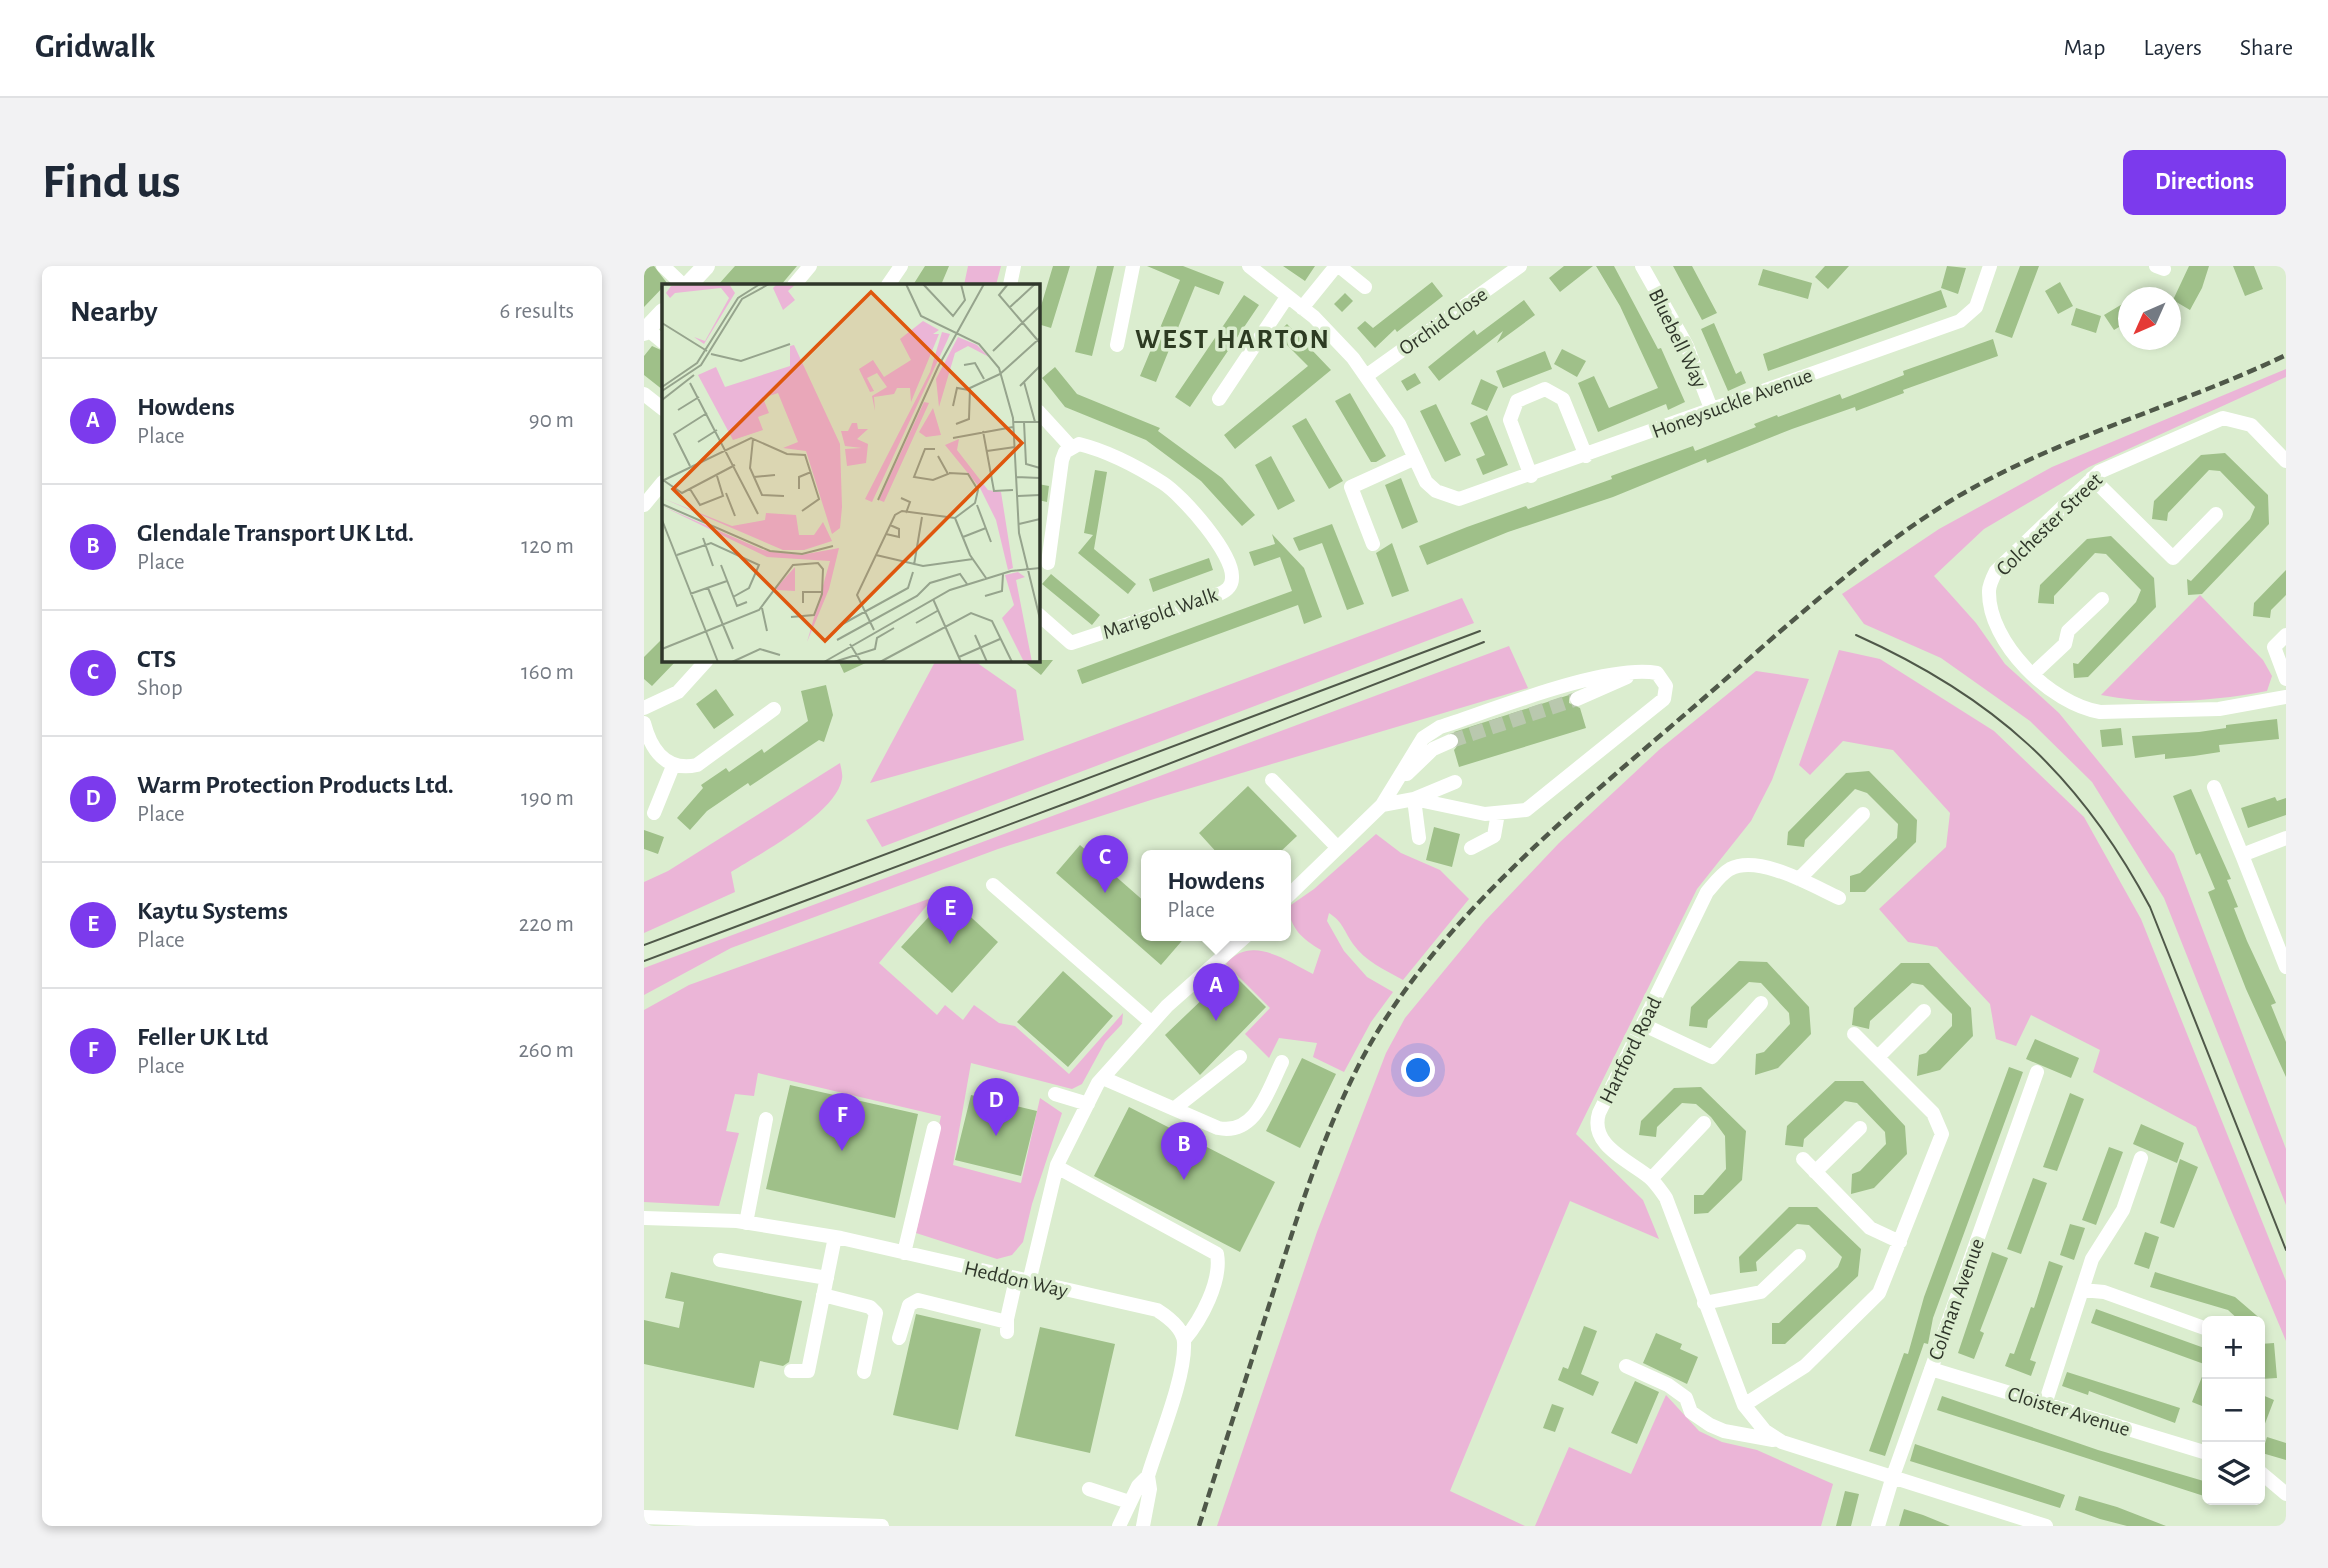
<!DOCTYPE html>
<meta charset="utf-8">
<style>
body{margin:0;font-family:"Alegreya Sans",sans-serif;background:#f2f2f3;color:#1f2937}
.controls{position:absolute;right:21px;bottom:21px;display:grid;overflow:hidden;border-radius:10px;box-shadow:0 4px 10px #0003}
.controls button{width:63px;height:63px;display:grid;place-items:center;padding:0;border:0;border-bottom:2px solid #e0e1e3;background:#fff;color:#1f2937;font:35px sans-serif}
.compass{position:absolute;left:1474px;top:21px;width:63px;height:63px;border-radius:50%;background:#fff;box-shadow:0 4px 10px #0003;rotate:225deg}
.you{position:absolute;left:775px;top:805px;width:24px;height:24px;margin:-18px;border:5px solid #fff;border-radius:50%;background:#1a73e8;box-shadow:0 0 0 10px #1a73e833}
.badge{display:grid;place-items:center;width:46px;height:46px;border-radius:50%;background:#7c3aed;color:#fff;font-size:23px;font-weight:700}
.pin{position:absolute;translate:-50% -58px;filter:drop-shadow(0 2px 4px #0008)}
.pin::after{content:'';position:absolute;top:37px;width:24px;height:21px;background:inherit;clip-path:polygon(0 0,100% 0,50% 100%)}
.popup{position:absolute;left:497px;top:584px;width:150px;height:91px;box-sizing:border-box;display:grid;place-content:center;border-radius:10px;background:#fff;filter:drop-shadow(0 2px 5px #0005);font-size:23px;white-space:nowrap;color:#747a83}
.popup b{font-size:26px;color:#1f2937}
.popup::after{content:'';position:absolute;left:50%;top:100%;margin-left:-14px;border:14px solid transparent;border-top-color:#fff}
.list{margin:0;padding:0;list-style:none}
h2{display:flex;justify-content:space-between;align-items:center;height:91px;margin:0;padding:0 28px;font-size:30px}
h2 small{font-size:23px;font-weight:400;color:#747a83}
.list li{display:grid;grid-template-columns:46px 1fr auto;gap:21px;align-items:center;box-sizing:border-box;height:126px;padding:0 28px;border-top:2px solid #e0e1e3}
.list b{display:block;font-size:26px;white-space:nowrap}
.list p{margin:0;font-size:23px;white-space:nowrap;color:#747a83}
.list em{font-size:23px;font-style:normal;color:#747a83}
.icon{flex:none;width:38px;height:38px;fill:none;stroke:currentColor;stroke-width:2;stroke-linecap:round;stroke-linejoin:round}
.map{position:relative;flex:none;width:1642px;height:1260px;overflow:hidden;border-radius:10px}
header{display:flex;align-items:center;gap:42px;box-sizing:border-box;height:98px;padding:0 35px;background:#fff;border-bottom:2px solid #e0e1e3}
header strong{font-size:33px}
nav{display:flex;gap:38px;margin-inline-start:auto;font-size:24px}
.intro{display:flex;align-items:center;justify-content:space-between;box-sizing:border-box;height:168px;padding:0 42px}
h1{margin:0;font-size:49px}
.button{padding:18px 32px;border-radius:10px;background:#7c3aed;color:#fff;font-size:24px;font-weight:700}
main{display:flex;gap:42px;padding:0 42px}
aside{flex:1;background:#fff;border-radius:10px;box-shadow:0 4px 10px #0003}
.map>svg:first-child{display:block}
</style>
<header>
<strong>Gridwalk</strong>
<nav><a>Map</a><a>Layers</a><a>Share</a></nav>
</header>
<div class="intro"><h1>Find us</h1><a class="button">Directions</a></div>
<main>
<aside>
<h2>Nearby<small>6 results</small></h2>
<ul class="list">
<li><span class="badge">A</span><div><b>Howdens</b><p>Place</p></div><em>90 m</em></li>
<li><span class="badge">B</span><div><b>Glendale Transport UK Ltd.</b><p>Place</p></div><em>120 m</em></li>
<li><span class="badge">C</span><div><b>CTS</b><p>Shop</p></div><em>160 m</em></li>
<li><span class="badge">D</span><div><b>Warm Protection Products Ltd.</b><p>Place</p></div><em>190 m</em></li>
<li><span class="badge">E</span><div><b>Kaytu Systems</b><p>Place</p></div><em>220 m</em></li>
<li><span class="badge">F</span><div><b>Feller UK Ltd</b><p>Place</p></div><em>260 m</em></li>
</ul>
</aside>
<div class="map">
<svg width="1642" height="1260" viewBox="0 0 1642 1260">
<rect width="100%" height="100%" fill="#dbedcf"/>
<path fill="#ebb5d7" d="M324,0H357L352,19H320Z
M1642,103V111L1445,201L1340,263L1290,310L1332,357L1361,398L1415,447L1530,588L1642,883V939L1520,632L1448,516L1386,455L1297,392L1220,358L1198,328L1295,263L1408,201Z
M1556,329L1619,394L1628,410L1623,425C1569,435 1512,440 1457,429Z
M818,332L830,357L238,581L222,554Z
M865,380L884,422L510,533L354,583L87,682L0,729V702Z
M1195,384L1236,393L1350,465L1440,551L1497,653L1642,1015V1075L1552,861L1449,806L1456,784L1387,749L1372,780L1352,773L1346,738L1293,681L1264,676L1235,643L1302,581L1306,547L1249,484L1199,475L1166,509L1155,499Z
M292,394H329L372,424L380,474L226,517Z
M1112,405L1165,413L1128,514L1107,555L1053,623L932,868L999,934L1015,973L926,935L806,1225L881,1260H573L673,966L742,787L761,752L841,655L915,577L1016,483Z
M196,497C197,502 199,509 198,513C192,548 115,588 87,606L91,626L0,667V616L24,605Z
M732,568L757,587L796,604L825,633L759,714C741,704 721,695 709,678C700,665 699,656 685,647L683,655L700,685L723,711L749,726L727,756L700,806L669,791L673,777L635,772L625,792L601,768L626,742L582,698C607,668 643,695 669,708L677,684C658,673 647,663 644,641L670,623Z
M290,631L235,697L293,749L301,739L319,754L330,739L355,757L371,760L425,808L479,747L478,758L461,776L438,818L428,823L327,797L309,899L377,917L396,832L418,847L388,938L379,976L368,989L353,993L272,967L297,850L114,807L110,830L91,828L82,865L95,867L75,940L0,936V744L45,719Z
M1022,1129L1055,1165L1078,1176L1113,1184L1189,1218L1177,1260H891L925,1181L987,1208Z"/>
<path fill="#9fc089" d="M0,0H10L23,17L0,41Z
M91,0H153L137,19H74Z
M281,0H305L297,19H269Z
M409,0H426L407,62L394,58V50Z
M453,0H470L448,90L431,86Z
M503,0H539L580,16L575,29L551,20L512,116L496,110L536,14Z
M639,0H671L661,15Z
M920,0H949L916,26L905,12Z
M952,0H970L1014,83L1017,82L1041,136L1024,144L1022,138L954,166L934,117L950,110L965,142L1014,122L976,40Z
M1029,0H1048L1073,47L1058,54Z
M1181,0H1205L1184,23L1171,11Z
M1303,0L1322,2L1314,28L1297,22Z
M1376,0H1395L1368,72L1351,66Z
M1545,0H1565L1558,22L1546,44L1529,34Z
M1589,0H1610L1619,23L1601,30Z
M1119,3L1168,17L1164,33L1114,19Z
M788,16L799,30L753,66L751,63L731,82L713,62L721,55L729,62Z
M1416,16L1429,40L1414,48L1401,25Z
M1297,24L1303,41L1124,105L1119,88Z
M701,27L709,35L698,46L690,38Z
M600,29L615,39L546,141L531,131Z
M880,34L891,49L853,77L859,65L795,115L784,101L830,64L833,69Z
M1485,34V55L1470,64L1460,49Z
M1432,42L1457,50L1452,67L1427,59Z
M1070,57L1092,108L1097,105L1102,117L1084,125L1057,63Z
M643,58L687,104L591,183L580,169L664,100L632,68Z
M1349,73L1354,90L1259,124L1260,127L1212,145L1211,141L1148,163L1063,197L1062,193L969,231L864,266L783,299L775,280L823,261L882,240L884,243L968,213L967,210L1049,180L1051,185L1112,161L1110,158L1133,149L1134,151L1196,128L1198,133L1260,109L1259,105Z
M8,80L19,85V124L0,109V90Z
M918,83L942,95L933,111L910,98Z
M901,85L908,103L859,122L852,105Z
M411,101L433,128L516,162L514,165L578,212L611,249L598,260L557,215L502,174L421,141L398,112Z
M771,107L777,117L763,125L757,115Z
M837,113L854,121L843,145L827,138Z
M706,127L742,190L732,196H727L691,135Z
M792,138L817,189L801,196L776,145Z
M843,149L864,199L839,209L832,193L841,189L826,157Z
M662,152L699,215L685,223L648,160Z
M1581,187L1624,229L1625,258L1558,328L1544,329L1543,313L1547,315L1606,253L1611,241L1576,205L1565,204L1524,247L1523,255L1508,253L1510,235L1557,189Z
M627,190L651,235L634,244L611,199Z
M451,204L463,206L450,283L492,318L484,328L434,287L449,269L440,267Z
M757,212L774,256L758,263L741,219Z
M394,218L405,220L403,236L394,234Z
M688,258L720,338L703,344L678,277L655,285L649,272Z
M628,268L660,302L678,351L660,358L654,339L438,418L433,404L648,325L636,291L610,300L605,286L631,278Z
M1467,270L1510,312L1512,341L1444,411L1430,412L1429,397L1434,398L1492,336L1497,324L1462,288L1451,287L1410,330V338L1394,337L1396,319L1443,273Z
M748,277L765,325L748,331L732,287Z
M565,292L569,304L509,326L505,313Z
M1642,304V329L1627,344L1626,352L1609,350L1610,337Z
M407,308L456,349L448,359L398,318Z
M19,372V394H33L8,420L0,413V391Z
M194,394H228L200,407Z
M378,394H409L397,409Z
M182,419L189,449L180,476L175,474L106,520L104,517L63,545L46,564L33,552L59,522L57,519L82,502L85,506L118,483L120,487L164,455L157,425Z
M72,423L90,449L70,463L52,438Z
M925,429V437L936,442L942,462L815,501L810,484L817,475L810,466Z
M1633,453L1635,473L1575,479L1576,486L1550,490L1521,493V488L1491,492L1488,470L1555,466L1582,462V459Z
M1477,462L1479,479L1458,481L1456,464Z
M1225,505L1273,554L1272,576L1221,626H1206V610L1216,607L1253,572L1254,558L1223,527L1211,523L1161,574L1160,581L1143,579L1144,566L1202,507Z
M604,520L653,570L633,589H575L555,567Z
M1547,523L1587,613L1583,614L1594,641L1590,642L1603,675L1632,737L1627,739L1642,776V811L1602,723L1564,626L1571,623L1556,587L1552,589L1529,530Z
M1631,531L1633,535L1642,532V549L1604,562L1597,542Z
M790,561L816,568L808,601L782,594Z
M0,564L20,571L14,588L0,583Z
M436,579L502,637V669H543L517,699L412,607Z
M304,630L354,676L308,727L257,681Z
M1095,695L1123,696L1165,741L1167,768L1134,802L1111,809L1112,788L1120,786L1146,758L1145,747L1117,717L1105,716L1064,754L1063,762L1045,760L1047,741Z
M1257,697H1285L1327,742L1329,770L1296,804L1273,810L1275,789L1282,787L1308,760V748L1279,719L1268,717L1226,755L1225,763L1208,759L1210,742Z
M419,705L469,750L424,801L373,756Z
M587,706L622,741L556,809L521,769Z
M1391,773L1435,792L1427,812L1382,793Z
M658,792L692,808L656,882L622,865Z
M1365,801L1379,806L1289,1052L1284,1078L1280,1077L1241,1190L1225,1185L1260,1087L1264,1088L1280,1031Z
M1191,815H1219L1261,860L1263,888L1230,922L1207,928L1208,908L1216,905L1242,878L1241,866L1213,837L1201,835L1160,873L1159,881L1141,879L1143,860Z
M146,819L274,848L251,952L122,923Z
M1057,821L1102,865L1098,914L1064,947L1050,948V929H1059L1082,903L1081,870L1067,851L1052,838L1038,837L1013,861L1012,871L995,869L997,855L1030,822Z
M1426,827L1440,833L1413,905L1399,901Z
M327,829L393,845L377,910L311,894Z
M485,841L631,916L596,986L450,910Z
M1497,858L1540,877L1533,897L1489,878Z
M1465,881L1479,886L1452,959L1438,954Z
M1536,893L1554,901L1530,962L1516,957Z
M1389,912L1403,917L1377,988L1363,983Z
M1145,941H1173L1217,983L1214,1010L1141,1078H1128V1057H1135L1194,1001L1198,991L1165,959L1153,958L1112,996L1113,1005L1096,1007L1095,991Z
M1426,958L1441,962L1430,994L1416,989Z
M1501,966L1515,971L1505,1003L1490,998Z
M1348,986L1364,992L1336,1065L1340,1067L1330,1093L1314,1087Z
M1405,995L1419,1000L1386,1094L1392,1096L1387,1110L1361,1100L1366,1087L1370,1088L1387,1041L1390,1042Z
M27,1006L158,1035L145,1096L139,1100L116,1095L110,1122L0,1098V1054L35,1062L40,1036L21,1032Z
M1511,1006L1591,1031L1619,1055H1596L1584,1044L1506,1021Z
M1452,1043L1563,1083L1560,1098L1447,1057Z
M272,1048L337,1063L314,1164L249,1149Z
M940,1060L953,1065L937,1108L955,1116L949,1130L914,1114L919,1101L924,1103Z
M396,1061L471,1078L446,1187L371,1170Z
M1012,1067L1038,1078L1036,1083L1054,1091L1043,1118L999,1097Z
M1630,1077L1633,1112L1618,1113L1616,1078Z
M1563,1098V1142L1548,1136Z
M1423,1106L1536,1142L1531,1157L1445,1125L1444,1129L1418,1120Z
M991,1115L1015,1126L993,1178L967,1167Z
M1616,1128L1630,1134L1617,1168H1616Z
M1298,1130L1454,1184L1563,1216V1231L1293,1144Z
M908,1138L920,1142L911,1166L899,1162Z
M1623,1171L1642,1177V1194L1618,1187Z
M1271,1178L1421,1229L1416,1242L1266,1195Z
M1201,1225L1215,1228L1207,1260H1192Z
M1435,1230L1473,1241L1522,1260H1483L1456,1253L1431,1244Z
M1260,1243L1279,1249L1306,1260H1255Z"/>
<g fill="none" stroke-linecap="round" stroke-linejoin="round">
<path stroke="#b9c8ae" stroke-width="14" stroke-dasharray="14 7" stroke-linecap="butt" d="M807,475L933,433"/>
<path stroke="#fff" stroke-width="14" d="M19,0L39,19
M605,0L670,51L709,92L755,158L782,216L792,225L815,233L1316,55L1332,41L1346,0
M695,0L721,21
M998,0L1043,80L1068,145
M1512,0L1520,3
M150,19L166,0
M244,19L257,0
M366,19L370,0
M658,42L692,0
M3,63L19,76
M473,79L489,0
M722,110L876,0
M0,128L19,143
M575,133L643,31
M394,145L427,181
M1642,195L1607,159L1579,152L1455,206L1352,305C1349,311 1345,319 1345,325C1344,377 1407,438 1456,446L1575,443L1642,431
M887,210L866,154L873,135L901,123L919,133L942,190
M1448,212L1529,292L1572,248
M0,239L19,216
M729,278L707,221L771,192
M394,348L427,377L575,328C582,325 588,321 588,312C590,288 539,230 519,217C494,201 463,185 435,178L421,186L418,194L404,297
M1642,369L1630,381L1642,413
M1389,408L1421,378L1424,365L1458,333
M933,433L983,411
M0,442L34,426L63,394
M0,457C7,484 22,506 53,499L130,443
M763,508L789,483L807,475
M628,514L693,581
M1570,521L1598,589
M770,533L775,572
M738,539L770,533L811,516
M10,547L29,500
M1642,572L1598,589L1642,701
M827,582L850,570L854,547
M1155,613L1219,548
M349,619L508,757
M642,632L738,539L779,472L796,461C849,444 961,398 1013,407L1022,420L1020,433L882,544L841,548L770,533
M1195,632C1169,620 1115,588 1086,603C1077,608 1070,618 1063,626L955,847C945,879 984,894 1005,911C1012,917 1017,925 1022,932L1100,1139L1121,1165L1138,1176L1402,1260
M1000,759L1068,791L1117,737
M1234,791L1280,745
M459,812L574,862C612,870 624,824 638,796
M411,828L444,838
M531,842L596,791
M1159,893L1226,962L1256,976
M413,901L573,988C578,1015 557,1054 540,1074
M1171,906L1216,862
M1007,913L1060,857
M0,952L93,955L197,972L513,1044C524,1051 539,1062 540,1076C542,1111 514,1176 504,1210L506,1223L499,1260
M102,957L122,853
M260,987L290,862
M76,994L183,1012
M385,1016L413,899L454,817L523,740L603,669
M1438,1024L1448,993L1479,944L1497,892
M179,1029L226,1041L232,1047L220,1106
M1060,1037L1117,1026L1155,990
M363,1066V1053L372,1013
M255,1072L265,1039L274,1034L363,1056
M982,1100L1024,1119L1042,1132L1047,1146L1066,1159L1080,1165L1129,1174
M1287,1103L1563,1187
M147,1105H164L191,971
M1401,1138L1438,1024L1460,1026L1563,1063
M1100,1139L1161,1100L1235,1027L1298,868L1289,847L1210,768
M1616,1206L1642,1228
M445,1223L485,1236
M0,1251L238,1260
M475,1260L494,1220L504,1210
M1234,1260L1249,1210L1393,806"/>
<path stroke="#fff" stroke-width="18" d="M44,19L62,0
M0,66L19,46"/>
<path stroke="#4f5849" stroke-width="2" d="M1212,369C1350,431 1435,508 1506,641L1642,984
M0,679L836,365
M0,695L439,531L840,376"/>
<path stroke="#4f5849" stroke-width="4.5" stroke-dasharray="10 5" stroke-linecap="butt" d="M555,1260C581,1177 608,1094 634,1011C658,936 682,861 719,791C794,651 941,535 1060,432C1135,367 1218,290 1303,237C1406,173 1532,142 1642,89"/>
</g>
<g text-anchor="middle" stroke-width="7" stroke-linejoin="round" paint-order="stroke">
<g font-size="21" fill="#2f362a" stroke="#dbedcf">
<text transform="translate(799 55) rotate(-35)" y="7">Orchid Close</text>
<text transform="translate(1034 72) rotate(64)" y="7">Bluebell Way</text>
<text transform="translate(1088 137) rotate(-20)" y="7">Honeysuckle Avenue</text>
<text transform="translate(1405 258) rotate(-44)" y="7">Colchester Street</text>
<text transform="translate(516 347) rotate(-19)" y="7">Marigold Walk</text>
<text transform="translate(986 784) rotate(-64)" y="7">Hartford Road</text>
<text transform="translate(372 1013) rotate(13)" y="7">Heddon Way</text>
<text transform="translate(1312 1033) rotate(-70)" y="7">Colman Avenue</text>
<text transform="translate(1425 1145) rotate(17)" y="7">Cloister Avenue</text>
</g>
<g font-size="28" font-weight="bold" letter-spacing="2" fill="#2d3b22" stroke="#dbedcf">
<text x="589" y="82">WEST HARTON</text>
</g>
</g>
<g transform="translate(18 18)">
<rect width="378" height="378" fill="#dbedcf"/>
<path d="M28,0H67L73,9L42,60L32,53L43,57L67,14L59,4L13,9L8,14L4,9L9,2ZM115,0H134L126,7L133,16L121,26L111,4ZM261,37L277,46L271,50H277L249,118L248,104H235L232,110L212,113L213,127L210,112L225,103L215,89L205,94L212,107L208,108L197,85L211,76L222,93L249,76L238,55ZM280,48L288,50L285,57L210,218L203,215L268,88ZM296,53L315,61L327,73L306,62L293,69L277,123L274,95ZM132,61L178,160L180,223L178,244L170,250L144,167L121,164L136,158L116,109L101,114L107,129L96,133L101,146L71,156L36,91L54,83L63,103L128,82V62ZM262,118L267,119L222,218L217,216ZM271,124L279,151L264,153L257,148ZM190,139H195L196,145H206L195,155L206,160L204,179L185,182L183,165L200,164L183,162L179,147H186ZM297,155L295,166L326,206L339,208L351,284L346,286L334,236L318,204L283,161ZM0,214L70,242L103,236L104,229L134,231L137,251H152L161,238L170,257L142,266H121ZM0,222L101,266L139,271L177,264L167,305L145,358L168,277L105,273ZM133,283V307L115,306L114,304ZM356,288L363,293L354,296L370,378H362L340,334L352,321L343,291Z" fill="#ebb5d7"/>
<path fill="none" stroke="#96a48d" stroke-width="2" d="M244,0L259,32L317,60L337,84L351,134L357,249L378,335M261,0L291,32L303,16L299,0M346,0L337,11L378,59M347,24L373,0M0,39L45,67M331,67L378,22M49,70L79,77L128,60M302,81L313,79L322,95M338,90L378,54M362,98L373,138M28,99L96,230M358,102L378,82M0,103L35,79L76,14L98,0M0,107L39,81L80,15L107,0M0,116L32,91M291,122L295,104L307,106M16,126L37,113M352,138H378M362,138L364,180L378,184M294,140L307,135L308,104L338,90M321,147L332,207L351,206M291,154L351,143M91,155L88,184L100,211L122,212M36,158L55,146M273,165H263L252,193L271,196L286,190L276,172M325,167L353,163M28,182L12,150L45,129M287,189L306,190L316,206L313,219L293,234M92,193L113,191M354,193L378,194M1,196L20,209L73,181M0,197L89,154L125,170L143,171L157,215L140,227M28,205L38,221L61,212L55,192M137,205V193L149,188M64,209L73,232M356,212L378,211M239,214L248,218L244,229M216,216L276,83L322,0M0,220L108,267L140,270L171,262M315,221L329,258M293,234L308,271L324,294M0,236L56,378M357,240L378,235M224,250L237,253V245L228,241M301,253L324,244M41,254L51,282M15,271L49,259L97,281L87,304L71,313M214,271L261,282L311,275M59,281L75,322L85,318M252,281L260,233M46,304L61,341M28,310L65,297M323,312L340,307L341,290M271,315L299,378M141,319V308H160M100,324L105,347M254,339L277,326M61,341L71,365M177,342L246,304L251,288M212,346L195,311L233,231L240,227L293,234M313,351L325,378M175,356L255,312L268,299L298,290L305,300M188,360L199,378M0,365L97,326L131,281L156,279L161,285L160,310L152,331L129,333M297,373L338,355M70,378L98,365L118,371M162,378L288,306L349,287L378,284M172,378L213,365L215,354L232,344M218,378L309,329L330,337L350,378"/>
<path fill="#df570e" fill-opacity="0.15" stroke="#df570e" stroke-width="3.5" d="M209,8L360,159L163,357L11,205Z"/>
<rect width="378" height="378" fill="none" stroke="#2f362a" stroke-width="3.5"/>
</g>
</svg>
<div class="controls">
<button>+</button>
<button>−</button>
<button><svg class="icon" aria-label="layers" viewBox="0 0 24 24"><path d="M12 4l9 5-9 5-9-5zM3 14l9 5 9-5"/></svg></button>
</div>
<svg class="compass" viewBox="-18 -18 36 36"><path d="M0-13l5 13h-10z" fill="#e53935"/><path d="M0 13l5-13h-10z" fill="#747a83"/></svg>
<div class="you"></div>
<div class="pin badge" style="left:572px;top:755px">A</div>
<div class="popup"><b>Howdens</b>Place</div>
<div class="pin badge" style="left:540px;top:914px">B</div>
<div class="pin badge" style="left:461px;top:627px">C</div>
<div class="pin badge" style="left:352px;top:870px">D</div>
<div class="pin badge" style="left:306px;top:678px">E</div>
<div class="pin badge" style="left:198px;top:885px">F</div>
</div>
</main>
